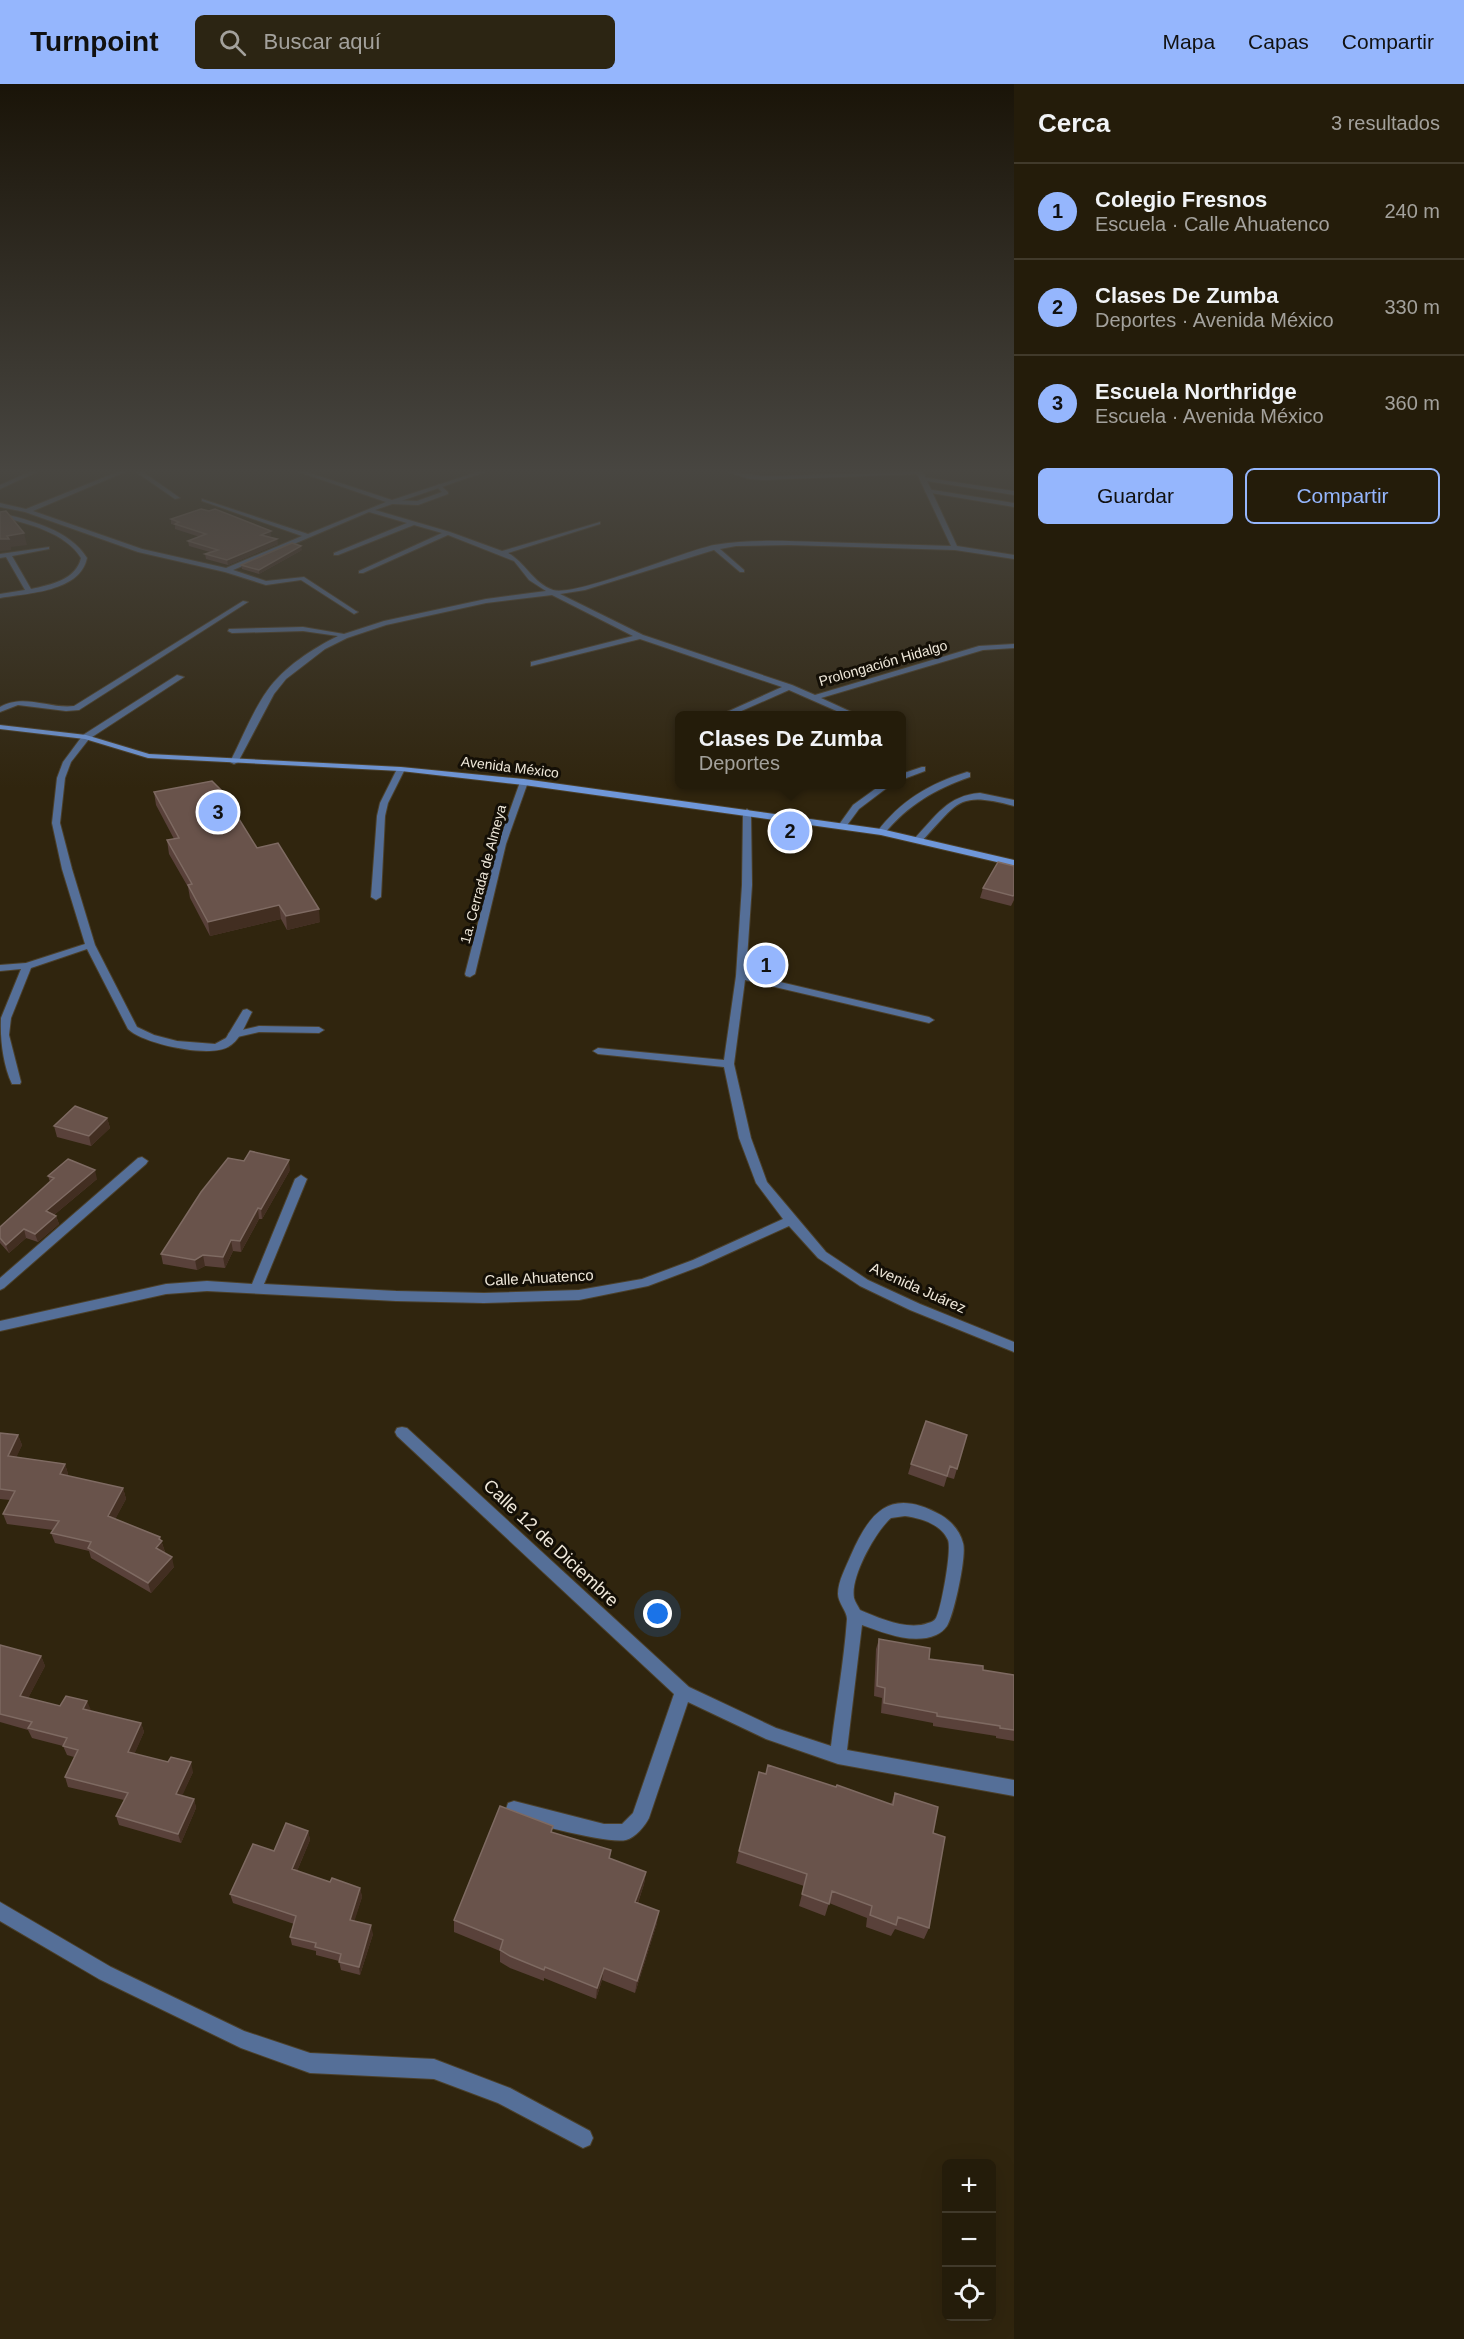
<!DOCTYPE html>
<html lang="es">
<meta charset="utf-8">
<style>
body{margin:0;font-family:Helvetica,sans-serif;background:#2c2513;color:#f1f3f6}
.controls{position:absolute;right:18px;bottom:18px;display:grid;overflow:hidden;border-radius:9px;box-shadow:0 6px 24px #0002}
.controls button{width:54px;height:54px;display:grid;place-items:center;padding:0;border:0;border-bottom:2px solid #413a2b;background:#241c0a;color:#f1f3f6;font:30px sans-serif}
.you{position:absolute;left:658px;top:1530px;width:21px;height:21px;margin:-15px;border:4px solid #fff;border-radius:50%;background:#1a73e8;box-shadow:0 0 0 9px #1a73e833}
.badge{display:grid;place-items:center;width:39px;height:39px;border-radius:50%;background:#95b6fd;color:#111;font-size:20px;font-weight:700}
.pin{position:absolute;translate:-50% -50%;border:3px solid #fff;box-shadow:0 2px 6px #0006}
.popup{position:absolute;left:675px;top:627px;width:231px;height:78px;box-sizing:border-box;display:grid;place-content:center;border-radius:9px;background:#241c0a;filter:drop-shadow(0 2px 4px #0005);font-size:20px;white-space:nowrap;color:#a3a19c}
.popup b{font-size:22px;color:#f1f3f6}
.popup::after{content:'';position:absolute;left:50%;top:100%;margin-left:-12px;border:12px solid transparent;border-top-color:#241c0a}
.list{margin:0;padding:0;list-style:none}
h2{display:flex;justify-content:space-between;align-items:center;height:78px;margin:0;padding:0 24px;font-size:26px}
h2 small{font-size:20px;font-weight:400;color:#a3a19c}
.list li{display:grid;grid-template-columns:39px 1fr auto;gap:18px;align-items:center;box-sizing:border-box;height:96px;padding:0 24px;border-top:2px solid #413a2b}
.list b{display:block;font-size:22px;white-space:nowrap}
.list p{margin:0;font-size:20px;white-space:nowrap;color:#a3a19c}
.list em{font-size:20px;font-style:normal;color:#a3a19c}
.actions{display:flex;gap:12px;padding:18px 24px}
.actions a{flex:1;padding:14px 0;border:2px solid #95b6fd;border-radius:9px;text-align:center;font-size:21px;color:#95b6fd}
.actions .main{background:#95b6fd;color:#111}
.icon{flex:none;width:33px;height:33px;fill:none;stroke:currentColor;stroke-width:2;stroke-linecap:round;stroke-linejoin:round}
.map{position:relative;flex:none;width:1014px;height:2255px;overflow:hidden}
header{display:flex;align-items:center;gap:36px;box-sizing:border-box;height:84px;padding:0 30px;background:#95b6fd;color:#111}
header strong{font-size:28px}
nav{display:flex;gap:33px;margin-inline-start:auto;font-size:21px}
.search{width:420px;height:54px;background:#2c2513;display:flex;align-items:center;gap:15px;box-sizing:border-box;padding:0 21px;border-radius:9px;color:#a3a19c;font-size:22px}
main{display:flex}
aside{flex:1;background:#241c0a}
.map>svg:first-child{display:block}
</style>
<header>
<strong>Turnpoint</strong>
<div class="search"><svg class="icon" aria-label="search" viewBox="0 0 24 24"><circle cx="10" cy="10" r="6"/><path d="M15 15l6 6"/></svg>Buscar aquí</div>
<nav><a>Mapa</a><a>Capas</a><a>Compartir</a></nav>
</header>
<main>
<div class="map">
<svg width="1014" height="2255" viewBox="0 0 1014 2255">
<rect width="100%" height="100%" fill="#30250e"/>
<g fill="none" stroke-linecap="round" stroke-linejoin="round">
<g stroke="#4b402b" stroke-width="2">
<path id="lane" d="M922,393L1014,407V411L920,396Z
M439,400L448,408V410L418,421L392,420L389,418L392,416L417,417L442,408L436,402Z
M927,405L1014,419V423L925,408Z
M259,942L319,943L324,946L319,949L259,948L233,954L228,951L229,949Z"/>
</g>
<g stroke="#4b402b" stroke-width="2">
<path id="street" d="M29,388H37L0,405V401Z
M117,388H125L33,427L142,465L226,484L302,452L202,417V415L308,450L386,418L299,388H307L392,416L477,388H485L375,426L450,448L502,467L600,438V440L508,469C525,478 533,499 553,506C575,513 684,467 714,461C748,455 785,457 819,458C863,459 907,461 951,462L917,390L764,396L749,395L729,388L764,392L923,388L957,462L1014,471V475L955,466L789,461L736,462L720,465L744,486V488H740L714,466L585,506L560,510L643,551L792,601L815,611L979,562L1014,560V564L983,566L821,614L860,632H848L789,606L730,632H718L782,603L640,555L531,582V578L633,552L552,511L486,519L386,541L347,554L325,565L286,595L274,610L238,678L234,680L230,678C242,655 252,628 267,607C284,583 312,565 338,552L303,547L232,549L228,547L229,545L303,543L344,550L384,537L486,515L546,507L529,496L514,477L448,451L363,489H359V487L442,449L414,441L338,471H334V469L407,439L369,428L233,486L266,497L304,493L356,527L358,528L354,530L301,496L266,501L225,488L138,468L25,428L0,423V419L26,425Z
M136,388H143L180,414L175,415Z
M0,429C30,436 70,446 87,474C80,508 28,509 0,514V510L25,506L6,473L0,474V470L49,463V465L12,472L31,505C50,501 76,496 81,474C66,449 27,439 0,433Z
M243,517L248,518L79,626L66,627L18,621L0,628V623C24,609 49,625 74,622Z
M177,591L184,593L89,655L71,678L65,694L60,739L72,785L95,861L137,943L154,951L177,957L215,960L226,954L243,926L247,925L252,928C246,939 240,957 228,963C209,974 143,960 128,945L87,865L31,884L11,934L9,951L21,998L20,1000H12C3,981 0,955 1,934L21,885L0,887V881L26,879L85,860L62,785L52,739L57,694L63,678L83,651Z
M398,683L405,685L388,719L385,732L381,813L376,816L371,813L377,732L380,719Z
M922,683H925V687L901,696V690Z
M967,688L970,689V693C935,705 908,721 884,750L881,751L877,748C900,717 930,699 967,688Z
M524,695L528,698L506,760L475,890L470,893L466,892L465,890L498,760L520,698Z
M882,700H892L859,725L845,744H839L838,742L853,721Z
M980,709L1014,716V722C957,707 959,718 921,758H915V754C935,733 948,711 980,709Z
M747,725L751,728L752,801L746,890L929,933L934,936L929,939L745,896L734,980L751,1054L767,1098L826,1168L868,1196L920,1220L1014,1258V1268L910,1226L860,1202L818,1174L789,1142L701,1182L648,1202L579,1216L484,1219L396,1217L207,1207L166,1210L0,1247V1237L166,1200L207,1197L252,1200L295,1095L301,1091L307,1095L264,1200L396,1207L484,1209L579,1206L642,1195L693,1176L783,1135L756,1099L739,1054L724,983L598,970L593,967L598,964L724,976L736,892L742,801L743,728Z
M142,1073L148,1077L146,1080L4,1204L0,1206V1194L138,1074Z
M402,1343L407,1344L689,1603L776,1644L831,1662C836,1620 844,1578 847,1535C847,1527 838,1519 838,1510C838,1497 846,1483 851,1471C870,1427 891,1403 941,1431C951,1437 960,1447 963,1459C967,1471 954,1531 947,1542C944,1546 941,1549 936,1551C913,1561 884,1549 862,1541L847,1666L1014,1696V1712L838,1680L766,1655L688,1618L649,1734C645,1742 635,1754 626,1756C607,1760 528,1739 508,1731L506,1725L508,1719L514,1717L604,1740H622L633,1729L674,1610L397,1352L395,1348L397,1344ZM905,1432C920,1434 941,1440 948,1456C952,1466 941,1525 936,1534C934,1537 932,1538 928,1539C908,1547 879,1534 860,1526C858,1522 855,1518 854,1514C850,1493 876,1447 891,1434Z
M0,1818L111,1883L244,1947L310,1969L434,1975L510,2004L590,2047L593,2054L590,2061L583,2064L498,2019L434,1995L310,1989L241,1964L99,1895L0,1837Z"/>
</g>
<g stroke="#4b402b" stroke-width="2">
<path id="secondary" d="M0,641L86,651L149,670L401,683L524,695L881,745L1014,776V782L881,751L524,701L401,687L148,674L85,655L0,645Z"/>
</g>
<use href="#lane" fill="#556f98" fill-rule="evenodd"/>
<use href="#street" fill="#556f98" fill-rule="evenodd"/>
<use href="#secondary" fill="#6f97d9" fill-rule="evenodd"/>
</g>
<path fill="#59413a" d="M171,435L271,451L268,453L278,460L228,481L206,475L205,470L210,468L189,462L188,457L200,453L175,445V441L171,440Z
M302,466L259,490L242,485L241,481Z
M154,708L257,764L320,838L287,846L281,835L210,852L190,814L188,803L169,770L167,756L174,755L156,721Z
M1014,782V816L1011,822L980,814L983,804Z
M107,1034L110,1044L91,1062L57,1053L54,1042Z
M290,1086L262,1135H259L241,1168L233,1167L225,1184L205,1182L197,1186L163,1180L161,1170Z
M48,1092L97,1095L54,1131L56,1132L59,1140L38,1158L26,1154L9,1169L0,1159V1143L50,1098Z
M0,1349L18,1351L22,1361L16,1373L65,1380L68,1390L67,1392L123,1404L126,1415L115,1435L160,1453L165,1468H164L174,1483L151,1509L91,1474L89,1467L55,1459L51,1449L53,1446L7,1440L3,1430L10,1416L0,1415Z
M967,1351L954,1395L947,1393L944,1403L908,1390L911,1380Z
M879,1555L929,1575L983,1586L1014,1591V1657L996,1654V1652L933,1642V1639L881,1629L882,1614L874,1612L876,1565Z
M0,1561L41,1572L45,1582L28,1614L60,1622L91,1627L141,1639L144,1648L134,1670L193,1688L182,1711L194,1715L196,1724L181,1759L119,1741L116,1732L124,1716L68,1703L65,1693L74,1673L67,1671L63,1662L32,1654L28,1646L0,1638Z
M759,1688L891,1720L895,1709L933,1749L929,1844L924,1855L895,1845L891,1852L866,1843L867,1834L829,1819L825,1832L799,1822L804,1802L736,1779Z
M308,1747L310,1756L297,1787L330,1798L360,1804L362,1813L354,1837L373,1850L360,1891L341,1886L339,1877L316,1871V1867L292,1861L290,1853L294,1840L233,1819L230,1810L274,1767Z
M553,1749L611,1766L610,1775L646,1788L644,1800L638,1819L657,1839L635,1909L602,1896L596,1915L544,1894V1897L510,1884L500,1878V1867L454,1848V1836Z"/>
<path fill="#422e21" d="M271,447V451L261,456V451Z
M24,449L27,461L11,463V466L0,467V455L7,452Z
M277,455L278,460L228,481L227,476Z
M301,462L302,466L259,490V486Z
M279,821L281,835L210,852L208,838Z
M319,825L320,838L287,846L286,832Z
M107,1034L110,1044L91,1062L89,1052Z
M289,1076L290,1086L262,1135L261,1125Z
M95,1086L97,1095L48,1136L46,1127Z
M258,1124L259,1135L241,1168L240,1157Z
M56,1132L59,1140L38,1158L35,1150Z
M24,1145L26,1154L9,1169L6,1161Z
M231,1156L233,1167L225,1184L223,1173Z
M203,1171L205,1182L197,1186L195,1176Z
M18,1351L22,1361L12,1383L8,1372Z
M65,1380L68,1390L63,1401L60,1390Z
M123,1404L126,1415L111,1443L108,1432Z
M160,1453L165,1468L159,1474L156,1464L159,1455Z
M172,1473L174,1483L151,1509L148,1499Z
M41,1572L45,1582L24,1622L20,1612Z
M87,1617L91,1626L83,1625Z
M141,1639L144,1648L131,1678L128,1668Z
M191,1678L193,1688L179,1719L176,1710Z
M194,1715L196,1724L181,1759L178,1750Z
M308,1747L310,1756L294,1794L292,1785Z
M646,1788L644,1800L634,1830L635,1818Z
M360,1804L362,1813L352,1845L350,1836Z
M659,1827L657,1839L635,1909L637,1897Z
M371,1841L373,1850L360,1891L359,1883Z
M604,1884L602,1896L596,1915L597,1904Z"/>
<path fill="#69534b" stroke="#7e6a62" stroke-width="1.5" d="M201,425L209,427L215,425L271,447L261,451L277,455L227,476L205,470L218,466L188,457L206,450L175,440L179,438L171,435Z
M6,427L24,449L7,452L9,455H0V428Z
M292,459L301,462L259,486L241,481Z
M212,697L221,706L257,764L278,759L319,825L286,832L279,821L208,838L188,801L192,800L167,756L179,754L154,708Z
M998,778L1014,782V811L1013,812L983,804Z
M75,1022L107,1034L89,1052L54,1042Z
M250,1067L289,1076L261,1125L258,1124L240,1157L231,1156L223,1173L203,1171L195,1176L161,1170L201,1108L228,1074L244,1077Z
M68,1075L95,1086L46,1127L56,1132L35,1150L24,1145L6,1161L0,1154V1143L54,1094L48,1092Z
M926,1337L967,1351L957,1385L950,1382L947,1392L911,1380Z
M0,1349L18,1351L8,1372L65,1380L60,1390L123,1404L108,1432L160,1453L159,1455L162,1457L156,1464L172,1473L148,1499L88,1464L91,1458L51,1449L59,1437L3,1430L15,1407L0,1405Z
M879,1555L930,1564L929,1575L983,1582V1586L1014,1591V1646L1000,1644V1642L937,1632V1629L884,1619L885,1604L877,1602Z
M0,1561L41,1572L20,1612L60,1622L66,1612L87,1617L83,1625L141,1639L128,1668L168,1678L171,1673L191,1678L176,1710L194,1715L178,1750L116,1732L128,1709L65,1693L78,1666L63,1662L67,1654L28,1644L32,1638L0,1630Z
M768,1681L836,1703L837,1701L893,1721L895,1709L938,1723L933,1749L945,1753L929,1844L898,1833L896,1841L870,1831L872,1822L832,1807L829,1820L802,1810L807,1790L739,1767L759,1688L766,1690Z
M500,1722L553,1742L551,1748L611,1766L609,1774L646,1788L635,1818L659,1827L637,1897L604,1884L597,1904L545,1883L544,1886L510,1872L500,1866L503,1856L454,1836Z
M286,1739L308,1747L292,1785L330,1798L332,1794L360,1804L350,1836L371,1841L359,1883L339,1878L341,1870L315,1863L316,1859L290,1853L296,1832L230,1810L253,1760L274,1767Z"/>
<linearGradient id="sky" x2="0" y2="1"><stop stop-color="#1a1408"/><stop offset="0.55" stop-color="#484641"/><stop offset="1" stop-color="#484641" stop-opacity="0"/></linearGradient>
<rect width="1014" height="704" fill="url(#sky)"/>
<g text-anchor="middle" stroke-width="6" stroke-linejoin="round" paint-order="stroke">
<g font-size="14" fill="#efe8da" stroke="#140f06">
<text transform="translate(883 579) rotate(-16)" y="5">Prolongación Hidalgo</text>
<text transform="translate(510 683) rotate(7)" y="5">Avenida México</text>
<text transform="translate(483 790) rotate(-75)" y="5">1a. Cerrada de Almeya</text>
</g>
<g font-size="15" fill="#efe8da" stroke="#140f06">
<text transform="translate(539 1194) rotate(-3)" y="5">Calle Ahuatenco</text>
<text transform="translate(918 1204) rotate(24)" y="5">Avenida Juárez</text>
</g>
<g font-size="18" fill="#efe8da" stroke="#140f06">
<text transform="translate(551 1459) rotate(43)" y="6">Calle 12 de Diciembre</text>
</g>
</g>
</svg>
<div class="controls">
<button>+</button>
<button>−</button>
<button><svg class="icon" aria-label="locate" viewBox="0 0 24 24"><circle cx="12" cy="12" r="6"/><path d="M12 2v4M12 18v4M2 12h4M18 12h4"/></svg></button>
</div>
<div class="you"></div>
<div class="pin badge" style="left:766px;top:881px">1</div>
<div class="pin badge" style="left:790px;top:747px">2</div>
<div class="popup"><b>Clases De Zumba</b>Deportes</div>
<div class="pin badge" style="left:218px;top:728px">3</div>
</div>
<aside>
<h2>Cerca<small>3 resultados</small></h2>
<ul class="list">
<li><span class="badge">1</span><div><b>Colegio Fresnos</b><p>Escuela · Calle Ahuatenco</p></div><em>240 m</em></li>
<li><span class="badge">2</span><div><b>Clases De Zumba</b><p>Deportes · Avenida México</p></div><em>330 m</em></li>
<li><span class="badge">3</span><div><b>Escuela Northridge</b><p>Escuela · Avenida México</p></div><em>360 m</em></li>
</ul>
<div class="actions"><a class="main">Guardar</a><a>Compartir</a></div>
</aside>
</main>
